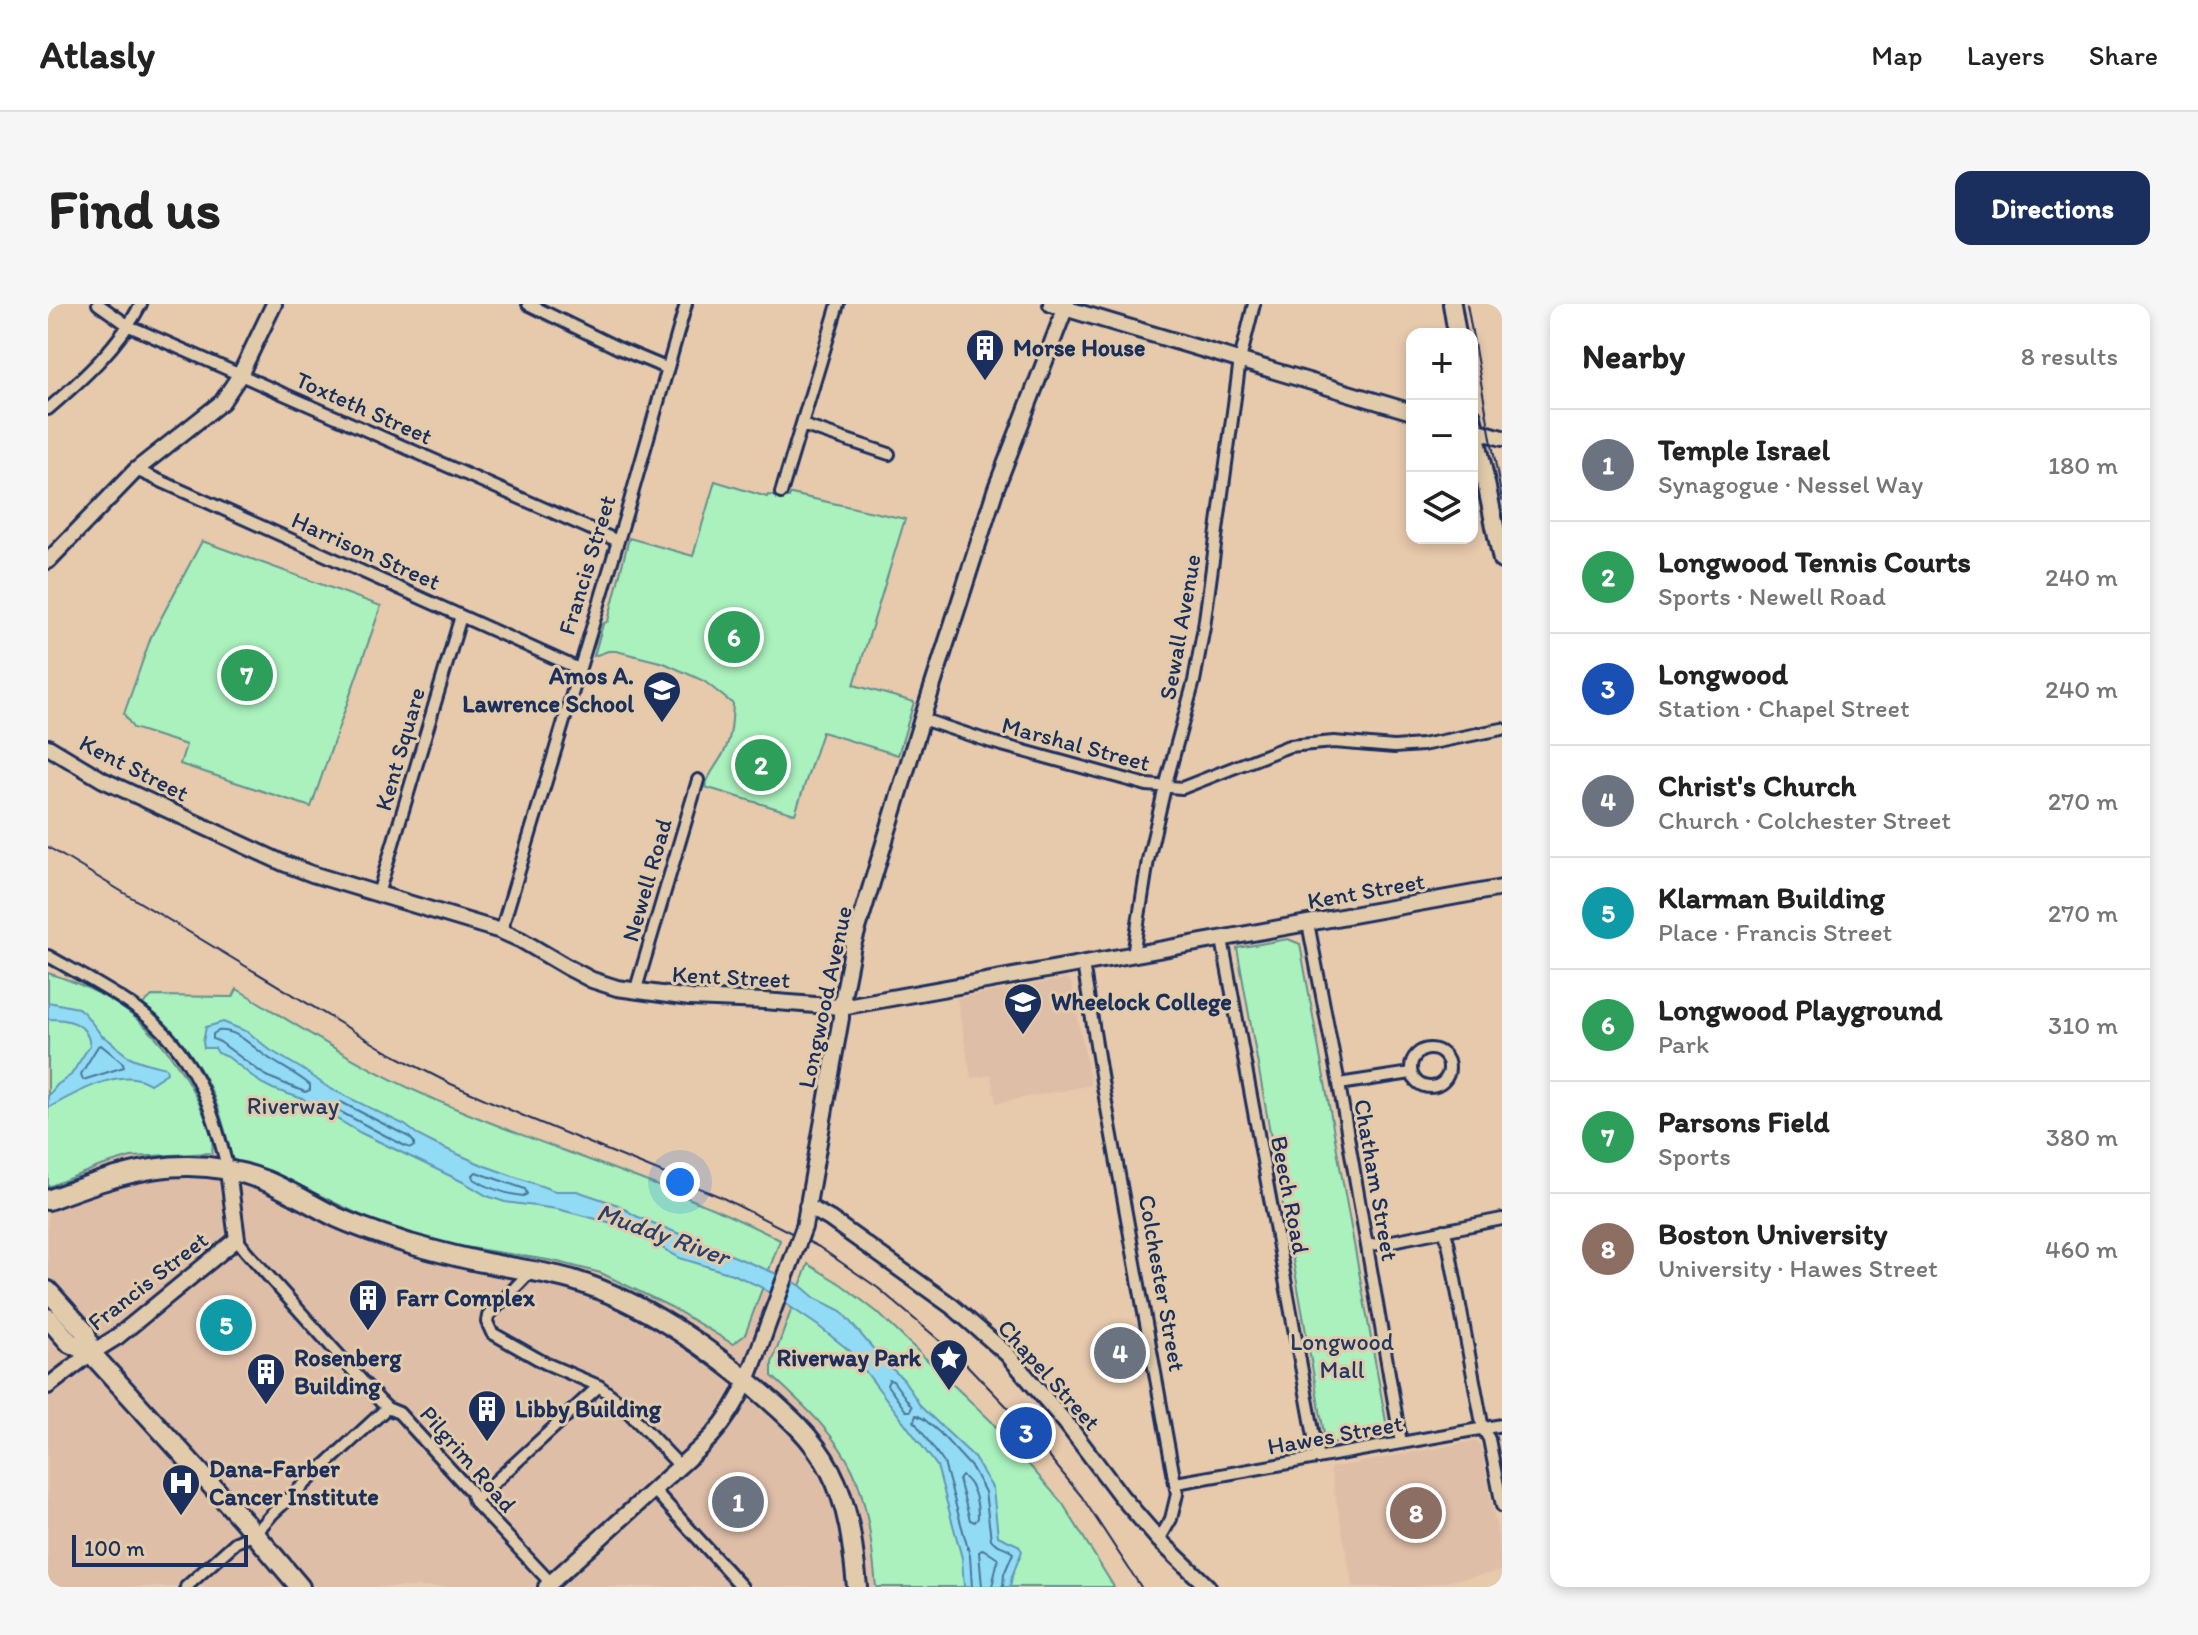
<!DOCTYPE html>
<meta charset="utf-8">
<style>
body{margin:0;font-family:Itim,sans-serif;background:#f6f6f6;color:#222}
.controls{position:absolute;right:24px;top:24px;display:grid;overflow:hidden;border-radius:16px;box-shadow:0 4px 12px #0003}
.controls button{width:72px;height:72px;display:grid;place-items:center;padding:0;border:0;border-bottom:2px solid #e0e0e0;background:#fff;color:#222;font:40px sans-serif}
.scale{position:absolute;left:24px;bottom:20px;width:176px;box-sizing:border-box;padding-left:8px;border:4px solid #1b2f5e;border-top:0;font-size:22px;line-height:28px;white-space:nowrap;color:#1b2f5e;-webkit-text-stroke:6px #e2cbab;paint-order:stroke}
.you{position:absolute;left:632px;top:878px;width:28px;height:28px;margin:-20px;border:6px solid #fff;border-radius:50%;background:#1a73e8;box-shadow:0 0 0 12px #1a73e833}
.badge{display:grid;place-items:center;width:52px;height:52px;border-radius:50%;background:#1b2f5e;color:#fff;font-size:26px;font-weight:700}
.pin{position:absolute;translate:-50% -50%;border:4px solid #fff;box-shadow:0 2px 8px #0006}
.list{margin:0;padding:0;list-style:none}
h2{display:flex;justify-content:space-between;align-items:center;height:104px;margin:0;padding:0 32px;font-size:34px}
h2 small{font-size:26px;font-weight:400;color:#767676}
.list li{display:grid;grid-template-columns:52px 1fr auto;gap:24px;align-items:center;box-sizing:border-box;height:112px;padding:0 32px;border-top:2px solid #e0e0e0}
.list b{display:block;font-size:30px;white-space:nowrap}
.list p{margin:0;font-size:26px;white-space:nowrap;color:#767676}
.list em{font-size:26px;font-style:normal;color:#767676}
.icon{flex:none;width:44px;height:44px;fill:none;stroke:currentColor;stroke-width:2;stroke-linecap:round;stroke-linejoin:round}
.map{position:relative;flex:none;width:1454px;height:1283px;overflow:hidden;border-radius:16px}
header{display:flex;align-items:center;gap:48px;box-sizing:border-box;height:112px;padding:0 40px;background:#fff;border-bottom:2px solid #e0e0e0}
header strong{font-size:38px}
nav{display:flex;gap:44px;margin-inline-start:auto;font-size:28px}
.intro{display:flex;align-items:center;justify-content:space-between;box-sizing:border-box;height:192px;padding:0 48px}
h1{margin:0;font-size:56px}
.button{padding:20px 36px;border-radius:16px;background:#1b2f5e;color:#fff;font-size:28px;font-weight:700}
main{display:flex;gap:48px;padding:0 48px}
aside{flex:1;background:#fff;border-radius:16px;box-shadow:0 4px 12px #0003}
.map>svg:first-child{display:block}
</style>
<header>
<strong>Atlasly</strong>
<nav><a>Map</a><a>Layers</a><a>Share</a></nav>
</header>
<div class="intro"><h1>Find us</h1><a class="button">Directions</a></div>
<main>
<div class="map">
<svg width="1454" height="1283" viewBox="0 0 1454 1283">
<rect width="100%" height="100%" fill="#e7c9ac"/>
<filter id="ink" filterUnits="userSpaceOnUse"><feTurbulence type="fractalNoise" baseFrequency=".0125" numOctaves="2"/><feDisplacementMap in="SourceGraphic" scale="16" xChannelSelector="R" yChannelSelector="G"/><feConvolveMatrix kernelMatrix="1 2 1 2 8 2 1 2 1" color-interpolation-filters="sRGB"/></filter>
<g filter="url(#ink)">
<path fill="#dfbea8" d="M1017,675L1023,678L1043,781L948,799L943,771L923,774L909,694Z
M153,740L740,985L945,1283H0V800L109,768Z
M1427,1137L1433,1141L1454,1255V1267L1370,1283H1305L1282,1164Z"/>
<path fill="#aaf1bd" stroke="#62908e" stroke-width="2" d="M667,177L719,193L720,191L741,194L743,190L857,215L806,381L866,398L850,451L774,428L747,510L657,483C661,468 672,458 678,444C684,430 684,415 685,400L656,377L616,359L568,347H560L546,352L555,320L560,317L581,234L645,252Z
M154,237L333,302L263,503L132,460L138,441L85,424L76,410L103,333Z
M1240,635L1252,640L1340,1129L1278,1140L1189,644Z
M0,669C72,691 117,729 150,797C157,813 167,831 164,849L83,853L50,863L0,883Z
M189,685C252,723 314,764 381,793C497,845 620,878 732,936L697,1031L685,1040L623,1003L553,969L506,957L398,940L335,922L252,882L184,855C167,780 152,753 94,701L104,692L185,693Z
M760,960L794,981L829,1008L943,1117L1015,1200L1066,1283H828C824,1244 821,1203 805,1167C787,1129 754,1100 724,1072V1059Z"/>
<path fill="#92dbf4" stroke="#6296b8" stroke-width="2" d="M0,698L30,704L37,710L54,732C64,736 70,746 80,752C91,758 105,761 118,764L119,769L102,780C98,778 95,776 91,775C65,767 22,792 0,804V792L9,781L23,771L42,741C39,718 20,715 0,715Z
M175,718L200,728L222,746L254,765L281,784L357,821L373,833L389,841L437,862L507,887H529L570,901L588,912L741,975L753,982L767,994L793,1007L834,1055L856,1076L873,1103L925,1152L945,1185L950,1232L970,1241L974,1247L964,1272L962,1283H916L914,1254L889,1162L802,1047L769,1021L713,983L687,971L632,954L584,927L560,918L509,905L457,898L439,892L417,879L313,829L255,795L225,785L213,779L180,753L170,749L167,744H156L155,738L158,723Z"/>
<g fill="none" stroke-linecap="round" stroke-linejoin="round">
<path stroke="#4b749a" stroke-width="2" d="M170,727C190,725 204,743 219,753C234,763 249,770 262,781V786L257,788L218,772L172,738L165,735V730Z
M53,741L75,759L76,763L35,776L33,770L50,742Z
M293,798L361,833L366,838V842L363,844L357,842L289,806L288,800Z
M428,868L477,885L479,890L475,892C457,890 442,885 426,875L425,871Z
M841,1076L845,1077L864,1103L862,1107H858L839,1081Z
M914,1172C927,1181 930,1198 930,1214L927,1218L922,1216L911,1176Z
M924,1283L922,1252L896,1159L866,1117L868,1111L876,1115L892,1129L924,1164L937,1188L943,1235C948,1243 960,1242 965,1249L956,1270L955,1283
M934,1283L931,1248L935,1245L950,1255L944,1283"/>
<g stroke="#1b2f5e" stroke-width="16">
<path id="street" d="M50,0L81,22L570,237
M480,0L570,44L618,64
M0,105C36,74 71,42 93,0
M754,121L841,150
M88,166L531,365
M733,189L790,0
M874,415L943,438L1099,481L1134,484L1241,442L1286,438L1346,443L1374,441L1454,425
M330,590L413,312
M1260,619L1291,780L1353,1139
M453,627L582,197L638,0
M1174,635L1270,1154
M1085,651L1100,556L1117,483L1146,377L1156,323L1192,56L1206,0
M0,652C30,669 61,685 89,705C145,744 165,804 180,867
M1035,660L1054,777L1129,1190L1123,1215L1111,1236
M587,688L650,476
M1363 764a19 19 0 1 1 38 0a19 19 0 1 1-38 0Z
M1291,780L1363,769
M1396,926L1400,938L1435,1125L1441,1135L1454,1202
M189,935L198,947L332,1097L339,1104L351,1109L423,1188L426,1197L503,1279
M1319,942L1454,915
M483,967L440,1012L439,1018L444,1029L497,1059L551,1082L568,1095L632,1162
M1128,1179L1454,1121
M606,1186L694,1283
M426,1197L551,1082
M138,1283L188,1238L207,1230L225,1209L339,1104"/>
</g>
<g stroke="#1b2f5e" stroke-width="20">
<path id="secondary" d="M1003,0L1364,108
M1424,125L1454,134
M0,257L88,166L174,98L192,71L226,0
M0,443L55,476L235,559L264,570L453,627L473,636L519,663L544,676L569,684L642,694L716,697L793,703L1454,584
M759,902L782,915L905,1003L959,1050L1018,1119L1073,1192L1111,1236L1160,1283
M756,923L793,714V703L805,641L874,415L948,184L1019,0
M0,1082L43,1049L69,1033L189,935L180,867
M498,1283L653,1143C694,1105 704,1063 723,1012"/>
</g>
<g stroke="#1b2f5e" stroke-width="22">
<path id="primary" d="M1404,0L1409,30
M1424,112L1454,256"/>
</g>
<g stroke="#1b2f5e" stroke-width="24">
<path id="highway" d="M0,896C75,868 139,846 218,877C242,887 264,901 288,913C312,924 337,932 362,940C387,947 413,954 439,959C469,965 499,968 528,977C595,998 656,1041 709,1085C737,1109 765,1133 782,1166C801,1202 805,1242 809,1283
M0,987L37,1028L43,1049
M0,1014L22,1039L43,1049L195,1216L252,1283"/>
</g>
<use href="#street" stroke="#e2cbab" stroke-width="10"/>
<use href="#secondary" stroke="#e2cbab" stroke-width="14"/>
<use href="#primary" stroke="#e2cbab" stroke-width="16"/>
<use href="#highway" stroke="#e2cbab" stroke-width="18"/>
<path stroke="#1b2f5e" stroke-width="2" d="M1419,0L1454,196
M0,543L340,748L403,780L478,813L673,893L771,943L830,984L884,1030L915,1057L967,1111L1034,1193L1093,1283"/>
<g stroke="#1b2f5e" stroke-width="20" stroke-linecap="butt">
<path id="secondary-bridge" d="M723,1012L756,923"/>
</g>
<use href="#secondary-bridge" stroke="#e2cbab" stroke-width="14"/>
</g>
</g>
<defs>
<g id="building-pin" transform="scale(2)"><path d="M0 17L-7.5 6A9.5 9.5 0 1 1 7.5 6Z" fill="#1b2f5e" stroke="#e2cbab"/><path d="M-4-6H4V6H1V3H-1V6H-4ZM-2.5-4.3h1.7v1.8h-1.7ZM.8-4.3h1.7v1.8H.8ZM-2.5-1h1.7V.8h-1.7ZM.8-1h1.7V.8H.8Z" fill="#fff"/></g>
<g id="school-pin" transform="scale(2)"><path d="M0 17L-7.5 6A9.5 9.5 0 1 1 7.5 6Z" fill="#1b2f5e" stroke="#e2cbab"/><path d="M0-5L7-2L0 1L-7-2ZM-4 1L0 2.5L4 1V4Q0 6-4 4Z" fill="#fff"/></g>
<g id="university-pin" transform="scale(2)"><path d="M0 17L-7.5 6A9.5 9.5 0 1 1 7.5 6Z" fill="#1b2f5e" stroke="#e2cbab"/><path d="M0-5L7-2L0 1L-7-2ZM-4 1L0 2.5L4 1V4Q0 6-4 4Z" fill="#fff"/></g>
<g id="sight-pin" transform="scale(2)"><path d="M0 17L-7.5 6A9.5 9.5 0 1 1 7.5 6Z" fill="#1b2f5e" stroke="#e2cbab"/><path d="M0-6L1.8-2.2L6-1.7L2.9 1.2L3.7 5.4L0 3.3L-3.7 5.4L-2.9 1.2L-6-1.7L-1.8-2.2Z" fill="#fff"/></g>
<g id="hospital-pin" transform="scale(2)"><path d="M0 17L-7.5 6A9.5 9.5 0 1 1 7.5 6Z" fill="#1b2f5e" stroke="#e2cbab"/><path d="M-5-5h3v3.5h4V-5h3V5h-3V1.5h-4V5h-3Z" fill="#fff"/></g>
</defs>
<g fill-rule="evenodd">
<use href="#building-pin" x="937" y="44"/>
<use href="#school-pin" x="614" y="386"/>
<use href="#university-pin" x="975" y="698"/>
<use href="#building-pin" x="320" y="994"/>
<use href="#sight-pin" x="901" y="1054"/>
<use href="#building-pin" x="218" y="1068"/>
<use href="#building-pin" x="439" y="1105"/>
<use href="#hospital-pin" x="133" y="1179"/>
</g>
<g text-anchor="middle" stroke-width="6" stroke-linejoin="round" paint-order="stroke">
<g font-size="24" font-weight="bold" fill="#1b2f5e" stroke="#e2cbab" text-anchor="start">
<text x="965" y="52">Morse House</text>
<text x="586" y="380" text-anchor="end">Amos A.<tspan x="586" dy="28">Lawrence School</tspan></text>
<text x="1003" y="706">Wheelock College</text>
<text x="348" y="1002">Farr Complex</text>
<text x="246" y="1062">Rosenberg<tspan x="246" dy="28">Building</tspan></text>
<text x="873" y="1062" text-anchor="end">Riverway Park</text>
<text x="467" y="1113">Libby Building</text>
<text x="161" y="1173">Dana-Farber<tspan x="161" dy="28">Cancer Institute</tspan></text>
</g>
<g font-size="24" fill="#1b2f5e" stroke="#e2cbab">
<text transform="translate(316 104) rotate(24)" y="8">Toxteth Street</text>
<text transform="translate(318 247) rotate(24)" y="8">Harrison Street</text>
<text transform="translate(539 261) rotate(-73)" y="8">Francis Street</text>
<text transform="translate(1132 323) rotate(-80)" y="8">Sewall Avenue</text>
<text transform="translate(1028 440) rotate(15)" y="8">Marshal Street</text>
<text transform="translate(352 445) rotate(-74)" y="8">Kent Square</text>
<text transform="translate(86 464) rotate(27)" y="8">Kent Street</text>
<text transform="translate(599 576) rotate(-74)" y="8">Newell Road</text>
<text transform="translate(1318 587) rotate(-10)" y="8">Kent Street</text>
<text transform="translate(683 673) rotate(3)" y="8">Kent Street</text>
<text transform="translate(777 693) rotate(-78)" y="8">Longwood Avenue</text>
<text transform="translate(1328 876) rotate(80)" y="8">Chatham Street</text>
<text transform="translate(1242 891) rotate(79)" y="8">Beech Road</text>
<text transform="translate(100 977) rotate(-38)" y="8">Francis Street</text>
<text transform="translate(1114 979) rotate(80)" y="8">Colchester Street</text>
<text transform="translate(1001 1071) rotate(48)" y="8">Chapel Street</text>
<text transform="translate(1287 1131) rotate(-10)" y="8">Hawes Street</text>
<text transform="translate(420 1155) rotate(49)" y="8">Pilgrim Road</text>
</g>
<g font-size="24" fill="#223963" stroke="#e2cbab">
<text x="245" y="810">Riverway</text>
<text x="1294" y="1046">Longwood<tspan x="1294" dy="28">Mall</tspan></text>
</g>
<g font-size="26" font-style="italic" fill="#27406d" stroke="#e2cbab">
<text transform="translate(615 930) rotate(20)" y="9">Muddy River</text>
</g>
</g>
</svg>
<div class="controls">
<button>+</button>
<button>−</button>
<button><svg class="icon" aria-label="layers" viewBox="0 0 24 24"><path d="M12 4l9 5-9 5-9-5zM3 14l9 5 9-5"/></svg></button>
</div>
<div class="scale">100 m</div>
<div class="you"></div>
<div class="pin badge" style="left:690px;top:1198px;background:#6b7280">1</div>
<div class="pin badge" style="left:713px;top:461px;background:#2e9e5b">2</div>
<div class="pin badge" style="left:978px;top:1129px;background:#1a4fb4">3</div>
<div class="pin badge" style="left:1072px;top:1049px;background:#6b7280">4</div>
<div class="pin badge" style="left:178px;top:1021px;background:#0f9aa8">5</div>
<div class="pin badge" style="left:686px;top:333px;background:#2e9e5b">6</div>
<div class="pin badge" style="left:199px;top:371px;background:#2e9e5b">7</div>
<div class="pin badge" style="left:1368px;top:1209px;background:#8d6e63">8</div>
</div>
<aside>
<h2>Nearby<small>8 results</small></h2>
<ul class="list">
<li><span class="badge" style="background:#6b7280">1</span><div><b>Temple Israel</b><p>Synagogue · Nessel Way</p></div><em>180 m</em></li>
<li><span class="badge" style="background:#2e9e5b">2</span><div><b>Longwood Tennis Courts</b><p>Sports · Newell Road</p></div><em>240 m</em></li>
<li><span class="badge" style="background:#1a4fb4">3</span><div><b>Longwood</b><p>Station · Chapel Street</p></div><em>240 m</em></li>
<li><span class="badge" style="background:#6b7280">4</span><div><b>Christ's Church</b><p>Church · Colchester Street</p></div><em>270 m</em></li>
<li><span class="badge" style="background:#0f9aa8">5</span><div><b>Klarman Building</b><p>Place · Francis Street</p></div><em>270 m</em></li>
<li><span class="badge" style="background:#2e9e5b">6</span><div><b>Longwood Playground</b><p>Park</p></div><em>310 m</em></li>
<li><span class="badge" style="background:#2e9e5b">7</span><div><b>Parsons Field</b><p>Sports</p></div><em>380 m</em></li>
<li><span class="badge" style="background:#8d6e63">8</span><div><b>Boston University</b><p>University · Hawes Street</p></div><em>460 m</em></li>
</ul>
</aside>
</main>
